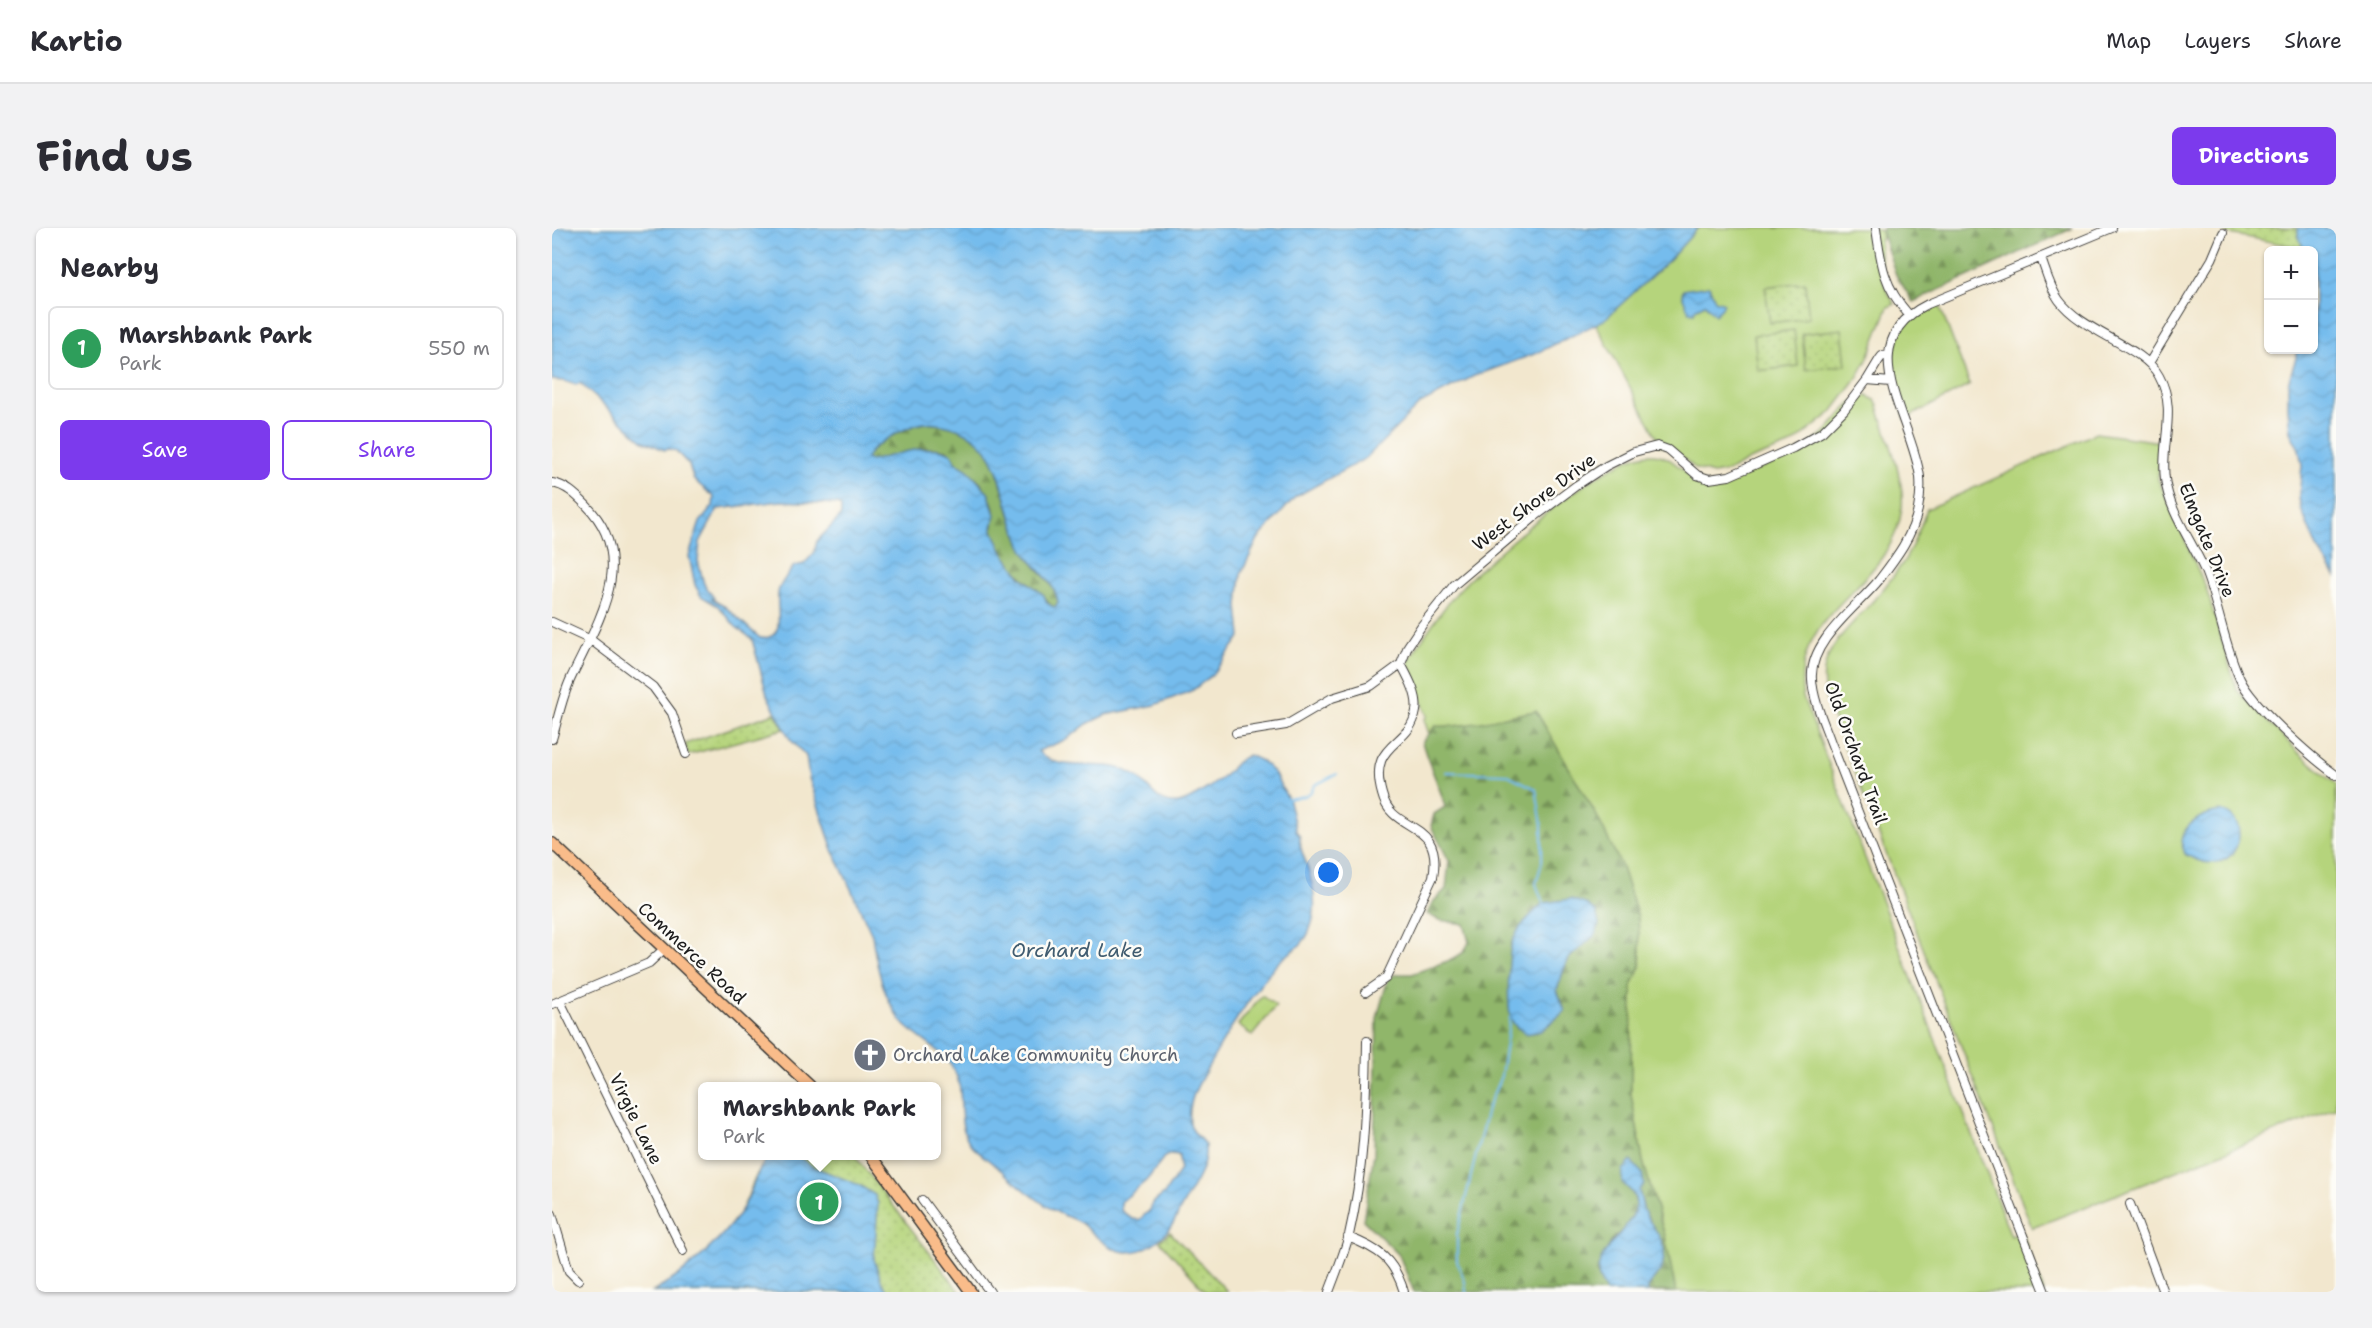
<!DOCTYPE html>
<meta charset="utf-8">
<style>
body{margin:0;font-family:"Shantell Sans",sans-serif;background:#f2f2f3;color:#2b2b33}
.controls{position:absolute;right:18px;top:18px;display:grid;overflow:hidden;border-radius:9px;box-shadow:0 2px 4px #0004}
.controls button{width:54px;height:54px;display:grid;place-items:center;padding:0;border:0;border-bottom:2px solid #e1e1e2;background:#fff;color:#2b2b33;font:30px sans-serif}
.you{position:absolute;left:777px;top:645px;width:21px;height:21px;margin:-15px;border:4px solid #fff;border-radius:50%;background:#1a73e8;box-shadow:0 0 0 9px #1a73e833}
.badge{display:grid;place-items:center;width:39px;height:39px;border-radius:50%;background:#7c3aed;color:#fff;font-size:20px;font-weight:700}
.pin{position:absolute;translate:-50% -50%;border:3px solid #fff;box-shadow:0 2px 6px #0006}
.popup{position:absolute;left:146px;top:854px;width:243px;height:78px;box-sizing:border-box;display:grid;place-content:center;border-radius:9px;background:#fff;filter:drop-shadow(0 2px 4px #0005);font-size:20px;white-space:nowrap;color:#7c7c81}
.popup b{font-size:22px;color:#2b2b33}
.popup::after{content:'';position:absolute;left:50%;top:100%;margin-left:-12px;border:12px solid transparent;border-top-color:#fff}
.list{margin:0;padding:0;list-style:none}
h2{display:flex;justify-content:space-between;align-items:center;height:78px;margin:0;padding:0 24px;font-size:26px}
h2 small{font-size:20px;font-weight:400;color:#7c7c81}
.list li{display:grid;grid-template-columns:39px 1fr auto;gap:18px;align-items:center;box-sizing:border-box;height:84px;margin:0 12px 12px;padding:0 12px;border:2px solid #e1e1e2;border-radius:9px}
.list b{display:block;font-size:22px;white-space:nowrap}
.list p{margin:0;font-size:20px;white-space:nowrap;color:#7c7c81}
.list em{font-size:20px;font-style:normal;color:#7c7c81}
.actions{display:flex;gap:12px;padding:18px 24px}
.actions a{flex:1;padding:14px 0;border:2px solid #7c3aed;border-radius:9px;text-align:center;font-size:21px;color:#7c3aed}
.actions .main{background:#7c3aed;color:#fff}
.map{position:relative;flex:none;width:1784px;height:1064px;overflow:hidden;border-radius:9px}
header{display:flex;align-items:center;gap:36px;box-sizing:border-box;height:84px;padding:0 30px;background:#fff;border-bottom:2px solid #e1e1e2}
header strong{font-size:28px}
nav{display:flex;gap:33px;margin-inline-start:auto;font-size:21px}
.intro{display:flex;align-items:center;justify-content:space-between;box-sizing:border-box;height:144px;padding:0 36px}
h1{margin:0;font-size:42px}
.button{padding:15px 27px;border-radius:9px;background:#7c3aed;color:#fff;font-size:21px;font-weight:700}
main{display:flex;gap:36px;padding:0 36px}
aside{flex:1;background:#fff;border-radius:9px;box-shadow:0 2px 4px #0004}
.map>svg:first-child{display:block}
</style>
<header>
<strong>Kartio</strong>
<nav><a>Map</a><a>Layers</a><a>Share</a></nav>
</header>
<div class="intro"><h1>Find us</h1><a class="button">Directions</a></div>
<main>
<aside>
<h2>Nearby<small></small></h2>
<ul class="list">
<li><span class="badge" style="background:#2e9e5b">1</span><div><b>Marshbank Park</b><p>Park</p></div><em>550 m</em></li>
</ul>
<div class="actions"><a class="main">Save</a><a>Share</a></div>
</aside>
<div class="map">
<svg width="1784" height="1064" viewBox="0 0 1784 1064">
<defs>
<pattern id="forest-firs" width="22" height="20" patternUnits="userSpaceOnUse" patternTransform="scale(1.5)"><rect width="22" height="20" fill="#90b66b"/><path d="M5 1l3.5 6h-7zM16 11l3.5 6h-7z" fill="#759357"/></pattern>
<pattern id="park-dots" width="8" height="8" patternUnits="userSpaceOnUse" patternTransform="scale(1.5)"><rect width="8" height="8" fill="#b5d47b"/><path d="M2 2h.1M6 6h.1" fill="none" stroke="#9bb56a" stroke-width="1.8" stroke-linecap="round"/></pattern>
<pattern id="water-waves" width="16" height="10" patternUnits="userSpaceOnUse" patternTransform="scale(1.5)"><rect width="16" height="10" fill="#75bced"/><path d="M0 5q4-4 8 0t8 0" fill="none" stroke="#65a1cb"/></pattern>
</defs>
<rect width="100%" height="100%" fill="#fdfcf7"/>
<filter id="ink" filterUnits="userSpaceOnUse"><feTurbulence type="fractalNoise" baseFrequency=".0167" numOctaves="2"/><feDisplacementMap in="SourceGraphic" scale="12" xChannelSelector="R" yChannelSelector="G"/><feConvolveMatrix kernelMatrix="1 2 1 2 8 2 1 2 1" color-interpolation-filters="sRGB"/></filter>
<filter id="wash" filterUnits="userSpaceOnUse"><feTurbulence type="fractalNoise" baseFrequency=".008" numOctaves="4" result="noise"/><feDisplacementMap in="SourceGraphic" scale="24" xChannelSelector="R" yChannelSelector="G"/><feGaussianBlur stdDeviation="1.35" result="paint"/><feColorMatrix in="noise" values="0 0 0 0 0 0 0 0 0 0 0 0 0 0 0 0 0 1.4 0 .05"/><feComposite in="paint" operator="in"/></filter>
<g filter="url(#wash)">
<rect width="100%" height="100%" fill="#f2e7ce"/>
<path fill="#b5d47b" stroke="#68784c" stroke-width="1.5" d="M1146,0H1322L1329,3L1330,10L1328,13C1328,37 1328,55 1343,76L1336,79L1315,132L1302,155L1280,184L1240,216L1197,232L1177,243L1161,246L1144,241L1122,222L1103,216L1107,213L1044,96L1055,89L1117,32Z
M1387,76L1418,157L1353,191L1338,138L1352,92Z
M1315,168L1323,172L1326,178C1334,206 1353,251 1350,279C1341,362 1237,380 1251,469L1459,1008L1470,1004L1492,1064H1021L952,715L872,492L875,488L856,434C871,409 887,385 906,363C936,330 1055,228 1097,226C1131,224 1138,272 1183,252C1214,237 1245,228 1271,206C1284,195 1298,170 1315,168Z
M1544,205L1608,214L1606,251L1654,360L1685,462L1747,525L1784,556V880L1480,1000L1274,471C1264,431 1284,413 1309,386C1324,370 1338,354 1350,336C1361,320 1368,299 1375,281Z
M710,767L724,778L700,808L686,797Z"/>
<path fill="url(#forest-firs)" stroke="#566944" stroke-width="1.5" fill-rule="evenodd" d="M1331,0H1521L1361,74L1344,47L1329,3Z
M372,195C461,198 441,269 474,325C484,343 503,354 507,375L503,380C494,377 495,369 488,364C468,348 445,329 441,301C440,292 445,284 440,274C435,261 425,249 414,241C411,238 406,237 403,233C400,230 398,226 395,222C371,216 342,227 319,234L314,231C320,215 356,198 372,195Z
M984,483L1045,588L1069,637L1086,689L1089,737L1080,758L1079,866L1091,933L1113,1008L1124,1064L1095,1063L1098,1054L1109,1041L1098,993L1092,983L1087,962L1070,955C1085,965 1089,982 1077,996C1072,1001 1067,1005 1062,1010C1055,1019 1050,1034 1045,1045L1054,1064H862L847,1027L811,992L822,925L825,790L836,750L845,746H860L901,731L912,724L917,714L912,696L887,692L875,686L881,674L894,661L897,633L879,598L882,586L893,579C888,557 876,537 870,514L883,498C916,500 950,488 984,483ZM991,675L1044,683L1046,696L1044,706L1015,732L1005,762L1013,783L989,803L965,800L958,789L957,756L959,716L966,703Z"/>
<path fill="url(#park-dots)" stroke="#68784c" stroke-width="1.5" d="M1675,0H1746V7L1751,20L1672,5Z
M1253,54L1257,90L1218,95L1213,59Z
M1290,101L1294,137L1254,142L1250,106Z
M1242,102L1246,138L1206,143L1202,107Z
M223,485L232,501L136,527L133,516Z
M221,928H303L408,1064H101C134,1046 165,1017 187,986C199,969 202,937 221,928Z
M618,1004L676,1064H654L608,1013Z"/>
<path fill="url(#water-waves)" stroke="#486c84" stroke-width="1.5" fill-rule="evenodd" d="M0,0H1146L1117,32L1052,92L985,125L922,148L868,176L814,230L743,269L706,311L689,346L686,378L689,408L660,447L641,462L603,477L553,487L535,496L515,511L486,523C511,550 554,525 585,549C598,558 606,578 626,575C637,574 668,553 676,544C683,536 687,531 697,527L710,533L722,545L737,573L744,603L748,608C746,618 752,628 755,638C762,658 766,681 758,701C752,719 736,724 724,737C699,767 679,798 660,832C649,852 635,870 638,895C640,906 648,909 653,917C656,944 635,965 625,988C617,1006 597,1024 576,1024C559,1025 542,1006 530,996C522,990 510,988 501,982C479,969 460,951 440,935C433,929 425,924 419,917C402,894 415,866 402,842C391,823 371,814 355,799C332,777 324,738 320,707L281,622L257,550L254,528L238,511L215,467L200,411L184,399L166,378L149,368L143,357L137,328L148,294L161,278L162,269L142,252L137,237L124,223L117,221L112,222L90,212L28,155L24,157L12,153L0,152ZM372,195C454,198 444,259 469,317C479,339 503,351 506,375L503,380L495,375L492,367L469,349L450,323L440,300L443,287L437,266L416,242L403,234L400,226C380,212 340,228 319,233L314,231C319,216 356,198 372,195ZM229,273L286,276L289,279V288L265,313L262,325L252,336L242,338C237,345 230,353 227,361C221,377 238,412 208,410L170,376L160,371L162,370L152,356L146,333L148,314L166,281ZM619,926L627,927L628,941L623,950L613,965L601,975L598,982L587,992L580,991L569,982V974L595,952L612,929Z
M1746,0H1784V349L1765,320L1749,281L1747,270L1750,237L1747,221L1738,204L1736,181V155L1744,130V122H1762V22H1752L1746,7Z
M1157,58L1163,72L1172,75L1170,80L1163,87L1153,76L1143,81L1142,85L1137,84L1130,67L1131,62Z
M1668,583C1704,589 1687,659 1633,626L1629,613C1632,595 1651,586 1668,583Z
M1019,671L1036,677L1044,684L1047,696L1044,706L1015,732L1005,762L1013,783L989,803L975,806C968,802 961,798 959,790C955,779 956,727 960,715C965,699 980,686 991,675Z
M219,928H245L260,938L307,957L323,967L326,976L322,1031L330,1055L337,1064H101C133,1046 170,1012 190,981C201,965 203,940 219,928Z
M1079,933L1090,945L1092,956L1087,962C1089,970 1090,978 1093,985C1103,1005 1118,1014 1110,1038C1107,1048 1098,1053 1095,1063L1097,1064H1054C1051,1057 1045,1049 1046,1042C1049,1010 1111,983 1070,955L1071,942Z"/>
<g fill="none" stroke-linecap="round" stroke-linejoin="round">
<path stroke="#75bced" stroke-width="2" d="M894,544L954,546L984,561L990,597V634L984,656L991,675
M736,571L753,568L759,564L763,557L785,546
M914,1064L913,1054L905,1033V1006L935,881L949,848L958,789"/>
</g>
</g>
<g filter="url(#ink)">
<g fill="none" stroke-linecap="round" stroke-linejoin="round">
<g stroke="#3c3a37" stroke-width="10">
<path id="minor" d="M1324,0C1329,37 1332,59 1357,87
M1489,30C1494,44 1498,60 1507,72C1530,104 1591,118 1607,148C1626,182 1608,216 1613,251C1617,284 1640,313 1653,343C1667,378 1672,417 1688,451C1700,477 1760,530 1784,547
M1597,135L1660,31L1671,5
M1315,152L1339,154
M0,255C14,257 24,267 34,277C88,331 45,395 19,450C10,469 6,491 0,511
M0,394L39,412L101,459L120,485L134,526
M684,505L734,497L780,470L819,458L849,436L856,418L870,397L902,357L985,287L1025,257L1054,238L1082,224L1105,218L1116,222L1145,247L1157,251L1177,248L1241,220L1270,204L1292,182L1315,152L1327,132L1330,128L1336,127
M814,764L834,750L881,649C892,590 840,607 830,566C815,513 858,520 864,483C867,468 856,449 849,436
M8,773L131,1023
M0,776L97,735L112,721
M370,972L438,1064
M1578,976L1611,1064
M0,986L17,1043L26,1052
M796,1009C827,1021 842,1031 852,1064
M777,1064C784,1045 792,1026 797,1007C812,943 814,879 815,813
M1493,1064L1278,512C1271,493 1261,471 1260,451C1257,413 1305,379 1327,352C1343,331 1361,308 1366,281C1368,271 1369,260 1368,249C1360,189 1297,115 1376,76L1560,0"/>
</g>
<g stroke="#3c3a37" stroke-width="13">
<path id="major" d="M0,615L258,858
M319,928L419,1064"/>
</g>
<use href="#minor" stroke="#fff" stroke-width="8"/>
<use href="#major" stroke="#f9bc8a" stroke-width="10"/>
</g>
</g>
<defs>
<g id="church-disc" transform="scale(1.725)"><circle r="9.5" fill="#6b7280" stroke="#fdfcf7"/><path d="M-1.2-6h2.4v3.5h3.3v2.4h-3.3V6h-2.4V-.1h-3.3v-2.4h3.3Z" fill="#fff"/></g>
</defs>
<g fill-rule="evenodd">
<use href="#church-disc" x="318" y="827"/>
</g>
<g text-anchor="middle" stroke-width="5" stroke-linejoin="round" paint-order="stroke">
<g font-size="18" fill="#1c1c1c" stroke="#fdfcf7">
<text transform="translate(982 274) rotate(-37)" y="6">West Shore Drive</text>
<text transform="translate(1655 312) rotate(68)" y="6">Elmgate Drive</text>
<text transform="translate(1304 525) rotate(70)" y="6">Old Orchard Trail</text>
<text transform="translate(140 725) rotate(43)" y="6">Commerce Road</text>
<text transform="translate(84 891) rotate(64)" y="6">Virgie Lane</text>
</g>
<g font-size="18" fill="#5b616d" stroke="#fdfcf7" text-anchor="start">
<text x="341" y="833">Orchard Lake Community Church</text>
</g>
<g font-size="20" font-style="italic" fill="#405c70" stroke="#fdfcf7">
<text x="525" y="729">Orchard Lake</text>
</g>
</g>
</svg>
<div class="controls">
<button>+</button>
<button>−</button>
</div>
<div class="you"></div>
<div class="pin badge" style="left:267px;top:974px;background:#2e9e5b">1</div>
<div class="popup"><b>Marshbank Park</b>Park</div>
</div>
</main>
